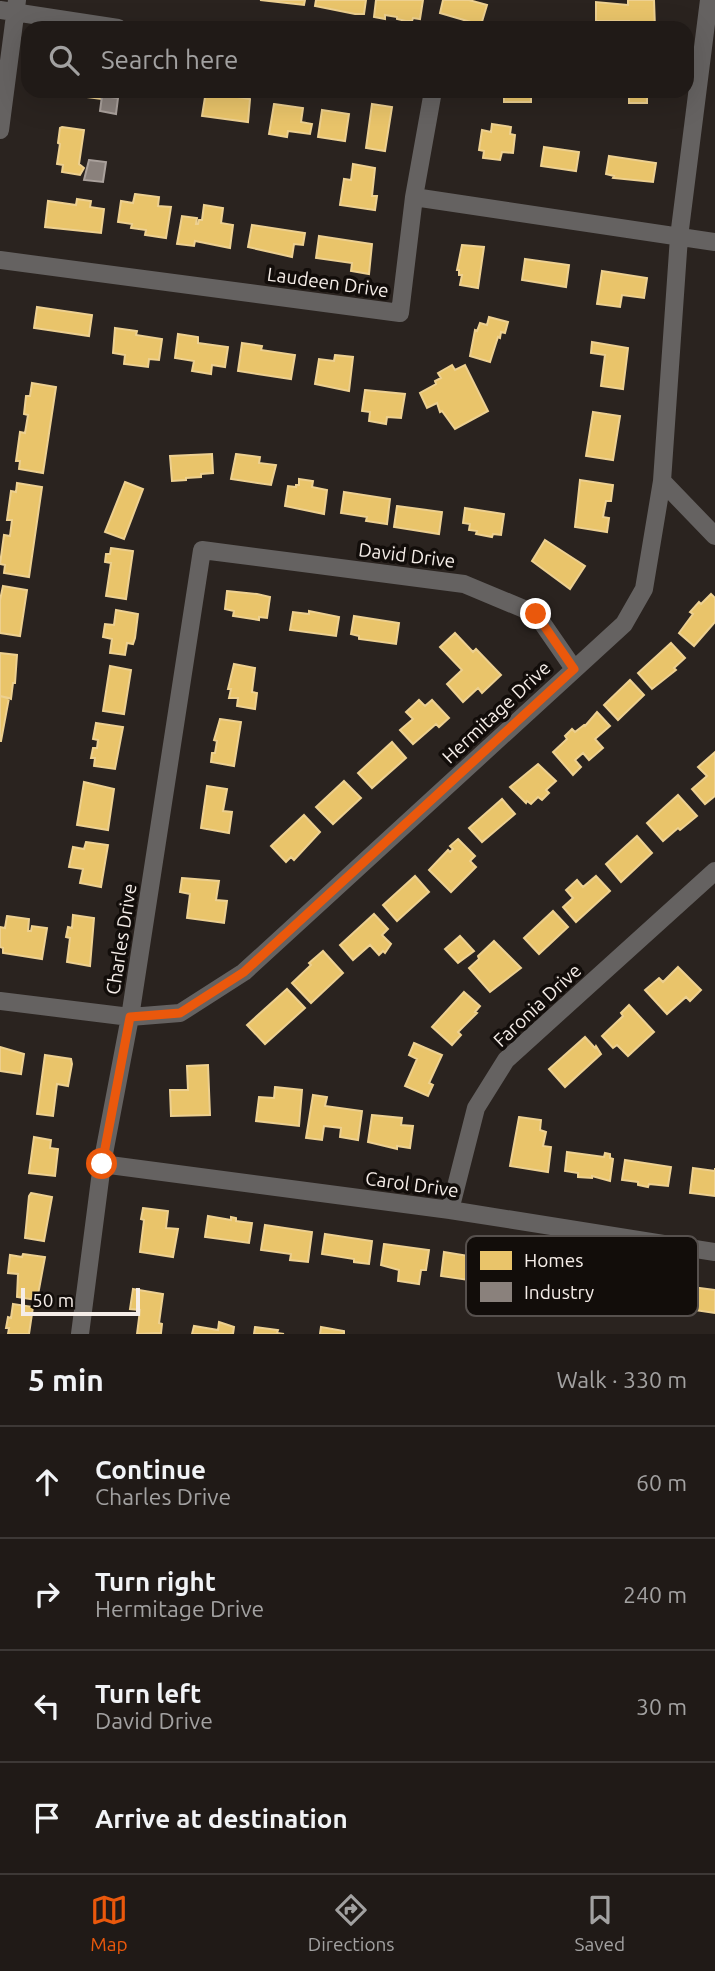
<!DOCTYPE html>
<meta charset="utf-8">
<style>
body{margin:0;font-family:Ubuntu,sans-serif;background:#2d2724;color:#f1f3f6}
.scale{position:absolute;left:21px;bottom:18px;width:119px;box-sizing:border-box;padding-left:7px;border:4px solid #f5ede8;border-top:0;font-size:19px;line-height:24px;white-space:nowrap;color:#f5ede8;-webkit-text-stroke:5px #120d0a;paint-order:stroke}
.stop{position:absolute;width:21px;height:21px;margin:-16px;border:5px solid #ea580c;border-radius:50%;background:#fff}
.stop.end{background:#ea580c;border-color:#fff;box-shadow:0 2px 7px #0008}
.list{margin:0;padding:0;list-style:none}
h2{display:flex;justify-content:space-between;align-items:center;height:91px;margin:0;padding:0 28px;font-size:30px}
h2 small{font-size:23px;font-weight:400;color:#a2a1a1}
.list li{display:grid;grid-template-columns:46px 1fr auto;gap:21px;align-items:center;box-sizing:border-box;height:112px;padding:0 28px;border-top:2px solid #3d3836}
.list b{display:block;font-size:26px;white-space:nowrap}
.list p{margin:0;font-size:23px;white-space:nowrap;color:#a2a1a1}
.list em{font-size:23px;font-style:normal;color:#a2a1a1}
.icon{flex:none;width:38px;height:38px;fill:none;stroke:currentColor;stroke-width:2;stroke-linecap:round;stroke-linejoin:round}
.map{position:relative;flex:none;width:715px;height:1334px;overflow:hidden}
.search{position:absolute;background:#201a17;box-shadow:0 7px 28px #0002;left:21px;right:21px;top:21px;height:77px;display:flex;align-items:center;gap:18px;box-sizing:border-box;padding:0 24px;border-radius:21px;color:#a2a1a1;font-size:26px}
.sheet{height:539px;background:#201a17}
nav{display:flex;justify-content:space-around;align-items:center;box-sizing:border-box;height:98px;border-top:2px solid #3d3836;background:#201a17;font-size:19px;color:#a2a1a1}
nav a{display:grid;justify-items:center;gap:4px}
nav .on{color:#ea580c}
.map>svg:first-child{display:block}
</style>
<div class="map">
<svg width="715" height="1334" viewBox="0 0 715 1334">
<rect width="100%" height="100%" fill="#2a231f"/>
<path fill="#e9c46a" stroke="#edd090" stroke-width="2" d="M260,0H305L304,5Z
M316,0H366L364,14H355L315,6Z
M376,0H423L420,19L413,18L412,21H406L397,19V17L385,15V19L374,17Z
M443,0H469L487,5L481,25L440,13Z
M628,0H654L655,28H629V21H596V2L628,5Z
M87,91H119L118,94L103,92L101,99L86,97Z
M206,91L224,92V95L250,99L248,122L202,116Z
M504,91H531V102H504Z
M629,91H647V103H629Z
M274,104L303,108L301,122L312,124L310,134L288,131L287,137L269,134Z
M372,104L392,107L385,151L366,148Z
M322,110L349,114L345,141L318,137Z
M492,124L511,127L510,134L515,135L513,153L502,152L500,160L483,158L484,151L479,150L482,130L491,132Z
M62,127L84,130L79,164L84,168L80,175L62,172L63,165L57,164L60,144L58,143L60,128Z
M544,147L579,152L576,171L541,166Z
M609,156L656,163L653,182L613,178L614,176L606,174Z
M353,164L375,168L372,196H377L375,210L340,205L344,179L351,180Z
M135,194L159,197L158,206L171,207L166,238L145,235L146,230L131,228L132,224L118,222L121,201L133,203Z
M77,199L91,201L90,207L104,209L101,233L45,227L48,201L76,205Z
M204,205L223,208L221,223L233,225L230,248L195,241L194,246L177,244L182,216L197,218L196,224H198L199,220H202Z
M252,225L305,233L303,245L294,244L292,257L248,247Z
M319,236L372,244L369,274L351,271L352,263L316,258Z
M462,245L484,247L478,288L460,285L462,275H459V270H457Z
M525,259L569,265L566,287L522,280Z
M602,271L647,278L644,298L622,295L620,307L597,304Z
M37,307L92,315L89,336L34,328Z
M489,317L508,322L505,333L501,332L500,338L498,337L490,362L470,356L475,330L477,331L480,323L487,325Z
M115,328L137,331L136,335L162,339L159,360L149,359L148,367L124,364L125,355L113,353Z
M178,334L198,337V343L228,347L225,367L212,365L211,374L192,371L194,361L175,358Z
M592,342L628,348L623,389L601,386L605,355L591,353Z
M242,343L262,346L261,350L295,355L291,379L238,371Z
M335,355L353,357L349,391L315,384L319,359L334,361Z
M452,365L455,370L465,365L488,411L455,429L442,411L440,412L437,403L427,408L420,393L436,384L435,381L441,378L438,373Z
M32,383L56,387L43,473L19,469L20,461H16L20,432L25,433L28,415L24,414L26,396H30Z
M365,390L405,394L401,418L387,417L386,424L369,421L370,412L362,411Z
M593,412L620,416L613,460L586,456Z
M212,454L213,473L201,474V477L186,478V480L172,481L170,456Z
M236,454L260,457L259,463L276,465L271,485L231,479Z
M299,479L313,481L312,487L327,490L324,514L285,506L288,486L296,487V485H299Z
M580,480L613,485L611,501H606L603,517L609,518L607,532L575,527Z
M125,482L143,489L124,539L105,532Z
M17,483L42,487L29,577L4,573L5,565L0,564L4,535L10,536L12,520H7L11,491L16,492Z
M344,492L390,499L387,524L366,521L367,517L341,513Z
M397,506L442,512L439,534L394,527Z
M465,508L504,514L501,535L493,534L492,537L476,534L477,531L469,530L470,524L463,523Z
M545,540L585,566L570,589L532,561Z
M111,548L133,551L126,599L106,596L111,563L105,562L106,554H110Z
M3,586L27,590L20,636L0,633V600Z
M227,591L257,594L270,597L267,618L259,617V620L233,616L234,611L225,609Z
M711,594L715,598V622L694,646L679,633L693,614L690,612L699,602L701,604Z
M116,610L138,614L135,638L133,644L127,643L125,655L110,653L112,639L103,637L105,624L114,625Z
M309,611L339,617L336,636L290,630L293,612L309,614Z
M354,616L399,623L396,644L359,639V636L351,634Z
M455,633L473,652L476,649L501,675L482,693L478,688L463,702L447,684L462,670L440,647Z
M671,643L685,658L674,668L676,670L652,689L638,673Z
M0,653L17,655L15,683H13L11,699L0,696Z
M234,664L255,668L252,692L257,693L255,709L237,706L238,698H229L231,689H228Z
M110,666L131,670L124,714L103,711Z
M630,680L644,695L618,720L604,705Z
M0,696L9,698L1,741H0Z
M419,700L425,706L432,700L449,718L439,727L436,724L413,744L400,730L413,719L406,712Z
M597,712L610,726L595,739L603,748L589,760L583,753L575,760L581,767L573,775L553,752L567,739L565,736L572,729L575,732L584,725L585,726Z
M220,719L241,722L234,766L211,762L212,753H215L217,741L214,740Z
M96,723L123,727L115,769L94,766L95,758H91L93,748H97L98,740L93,739Z
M392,742L406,758L372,788L358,773Z
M715,752V796L705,804L692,789L707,776L698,767Z
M538,764L556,781L546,790L549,793L542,800L538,797L531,804L527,801L526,803L510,787Z
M344,781L361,798L333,824L316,807Z
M84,782L114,789L108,830L77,825Z
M207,786L227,789L223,811L232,812L229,833L201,828Z
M678,795L697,816L680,830L678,828L663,841L647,823Z
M502,799L515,814L482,842L469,828Z
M304,815L320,832L294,860L291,857L286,862L271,846Z
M637,836L652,853L621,882L606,864Z
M458,839L475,856L470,861L476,867L451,892L429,870L448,850L450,852L453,849L450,846Z
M86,842L108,845L101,887L80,883L83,869L69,867L73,847L84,849Z
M415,876L429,892L397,921L383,905Z
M596,876L610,891L576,922L563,907L573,898L566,890L577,880L583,887Z
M182,878L219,881L216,900L227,901L224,923L187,918L190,894L180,892Z
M553,911L568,927L539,954L524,938Z
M374,914L388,929L382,935L391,944L385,953L383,951L379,955L370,945L353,960L340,945Z
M73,915L94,918L90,966L67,962L70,938L66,937L68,927L72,928Z
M7,916L29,919L28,931H31L32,926L47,928L42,959L3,953V948L0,947V927L5,928Z
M460,936L474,951L458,963L445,949Z
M494,941L521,968L490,992L469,968L479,959L478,956Z
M323,951L343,973L311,1003L292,983L311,965L309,963Z
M678,967L701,990L690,1001L686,997L667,1014L645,990L659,978L663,982Z
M287,989L305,1008L265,1044L247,1025Z
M464,992L480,1006L475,1012L477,1013L458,1032L461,1035L452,1045L432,1027Z
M629,1005L654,1032L628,1056L617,1045L613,1048L602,1036L623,1016L621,1013Z
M585,1037L595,1048L596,1046L601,1054L565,1087L549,1069Z
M414,1043L442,1055L429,1083L433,1085L428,1096L405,1086L417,1059L409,1055Z
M0,1047L24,1054L21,1074L0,1071Z
M45,1055L71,1059L72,1064L68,1086L57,1084L53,1116L37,1114Z
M208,1065L210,1115L171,1116L170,1090H188L187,1066Z
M275,1087L302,1090L299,1126L256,1121L259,1097L274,1098Z
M313,1095L327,1097L325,1106L362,1111L358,1140L340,1137L341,1128L324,1126L322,1140L306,1138Z
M372,1115L402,1118L401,1125L413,1126L410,1148L397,1146V1149L368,1142Z
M519,1117L541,1120L540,1130L546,1132L543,1146L551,1147L548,1172L510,1166Z
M34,1137L51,1140L50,1148L58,1149L55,1176L29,1173Z
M567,1152L604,1157L605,1153L610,1154V1158L613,1159L610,1181L592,1176V1178L578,1177V1173L565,1171Z
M625,1160L671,1167L668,1186L649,1184L648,1187L638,1185V1182L622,1180Z
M693,1168L715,1171V1168V1196L690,1193Z
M31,1193L52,1197L44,1241L25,1238L29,1196Z
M143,1208L168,1211L166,1228L178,1229L173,1257L140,1252L144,1220L141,1219Z
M208,1216L231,1220V1217L236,1218V1221L252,1223L249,1243L205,1237Z
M265,1225L312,1232L308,1262L290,1260L291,1254L261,1250Z
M325,1234L372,1241L369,1264L354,1262V1259L322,1254Z
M384,1244L429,1250L426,1270H421L419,1284L398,1281L399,1270L381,1265Z
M444,1252L487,1259L484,1278L476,1277L475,1281L441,1276Z
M23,1254L45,1257L37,1300L17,1297L18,1274L8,1273L10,1255L22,1257Z
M684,1286L715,1290V1313L681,1308Z
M133,1289L163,1294L159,1323L162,1324L161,1333L137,1334L140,1310L130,1309Z
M13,1304L33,1307L29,1334H8L9,1328H6L8,1317L11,1318Z
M219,1322L234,1327L233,1334H192L194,1326L218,1330Z
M255,1327L278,1330L277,1333L284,1334H254Z
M321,1327L344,1331V1334H320Z"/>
<path fill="#8a817c" stroke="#aaa19c" stroke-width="2" d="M102,96L118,98L116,114L100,111Z
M89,160L106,162L103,182L84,180Z"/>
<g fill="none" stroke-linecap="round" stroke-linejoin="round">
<path stroke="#656261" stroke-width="18" d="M0,10L118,28
M0,130L17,0
M414,197L715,242
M0,260L400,313L414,197L433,91
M662,481L715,536
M0,1001L130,1017L180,1013L244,972L624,624L644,589L662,481L679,237L709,0
M102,1164L450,1210L715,1252
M450,1210L476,1108L506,1060L715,871
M80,1334L102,1164L130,1017L202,550L464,584L536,614L574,669"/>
</g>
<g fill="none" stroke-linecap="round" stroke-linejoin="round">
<path stroke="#ea580c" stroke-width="9" d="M102,1164L130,1017L180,1013L244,972L574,669L536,614"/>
</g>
<g text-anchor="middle" stroke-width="7" stroke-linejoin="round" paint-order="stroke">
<g font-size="19" fill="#f5ede8" stroke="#120d0a">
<text transform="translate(328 282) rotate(8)" y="7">Laudeen Drive</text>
<text transform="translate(407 555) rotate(7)" y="7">David Drive</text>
<text transform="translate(496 712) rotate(-43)" y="7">Hermitage Drive</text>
<text transform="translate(121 939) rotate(-81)" y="7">Charles Drive</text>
<text transform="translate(537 1005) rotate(-43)" y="7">Faronia Drive</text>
<text transform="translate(412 1184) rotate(8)" y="7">Carol Drive</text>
</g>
</g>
<rect x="466" y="1236" width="232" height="80" rx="10" fill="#120d0a" stroke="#56504d" stroke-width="2"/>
<rect x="480" y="1251" width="32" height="19" fill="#e9c46a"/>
<rect x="480" y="1282" width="32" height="20" fill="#8a817c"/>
<g font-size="19" fill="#f5ede8">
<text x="524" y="1267">Homes</text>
<text x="524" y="1299">Industry</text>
</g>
</svg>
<div class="scale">50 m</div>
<div class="stop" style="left:102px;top:1164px"></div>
<div class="stop end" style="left:536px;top:614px"></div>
<div class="search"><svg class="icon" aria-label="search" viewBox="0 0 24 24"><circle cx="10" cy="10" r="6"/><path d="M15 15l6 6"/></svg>Search here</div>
</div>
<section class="sheet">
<h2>5 min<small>Walk · 330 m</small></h2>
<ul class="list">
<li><svg class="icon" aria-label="ahead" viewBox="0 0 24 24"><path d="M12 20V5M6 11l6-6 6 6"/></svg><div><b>Continue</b><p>Charles Drive</p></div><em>60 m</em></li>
<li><svg class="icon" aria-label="right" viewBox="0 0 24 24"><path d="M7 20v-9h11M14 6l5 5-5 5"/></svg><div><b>Turn right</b><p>Hermitage Drive</p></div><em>240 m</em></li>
<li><svg class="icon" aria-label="left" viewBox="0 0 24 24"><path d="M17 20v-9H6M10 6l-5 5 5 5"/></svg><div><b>Turn left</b><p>David Drive</p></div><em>30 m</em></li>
<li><svg class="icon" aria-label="arrive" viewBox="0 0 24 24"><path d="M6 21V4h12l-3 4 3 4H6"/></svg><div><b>Arrive at destination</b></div></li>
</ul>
</section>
<nav>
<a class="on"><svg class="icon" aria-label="map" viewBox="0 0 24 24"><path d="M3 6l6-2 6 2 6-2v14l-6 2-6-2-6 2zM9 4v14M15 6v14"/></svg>Map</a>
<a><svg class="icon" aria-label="directions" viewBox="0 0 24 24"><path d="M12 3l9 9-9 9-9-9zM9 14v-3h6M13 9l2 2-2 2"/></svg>Directions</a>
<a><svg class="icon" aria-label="saved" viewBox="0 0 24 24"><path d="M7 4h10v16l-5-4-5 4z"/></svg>Saved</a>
</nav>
